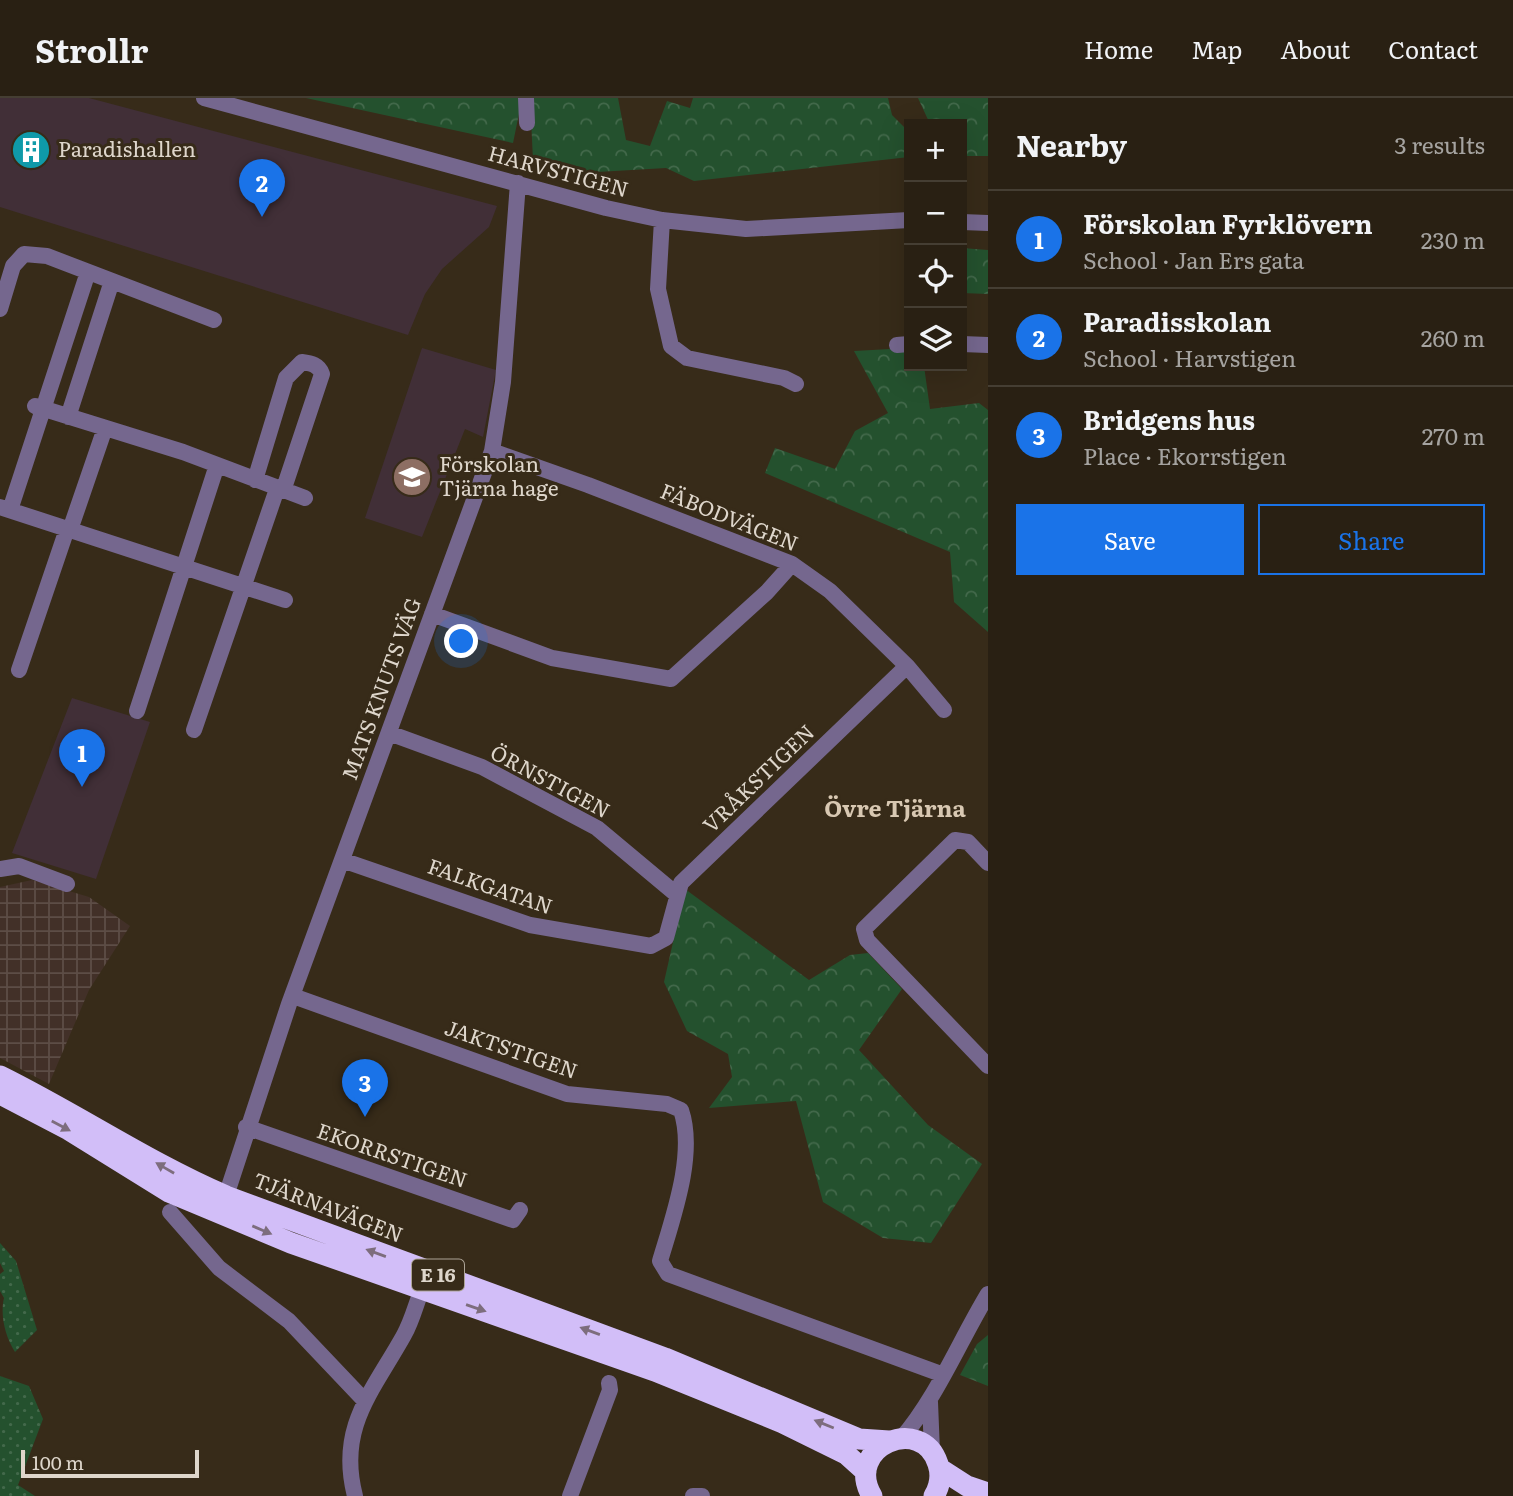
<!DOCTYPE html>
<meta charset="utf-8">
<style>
body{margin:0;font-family:Literata,serif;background:#352d21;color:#f1f3f6}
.controls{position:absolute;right:21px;top:21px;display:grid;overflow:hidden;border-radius:0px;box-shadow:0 7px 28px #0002}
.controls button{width:63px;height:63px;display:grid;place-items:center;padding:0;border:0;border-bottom:2px solid #453e33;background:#292013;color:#f1f3f6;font:35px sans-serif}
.scale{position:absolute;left:21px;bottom:18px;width:178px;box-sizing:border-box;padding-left:7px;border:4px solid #ded6cb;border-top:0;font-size:19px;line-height:24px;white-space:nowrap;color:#ded6cb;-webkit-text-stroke:5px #372b19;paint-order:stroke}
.you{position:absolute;left:462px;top:544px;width:24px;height:24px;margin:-18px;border:5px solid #fff;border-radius:50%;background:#1a73e8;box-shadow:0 0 0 10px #1a73e833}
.badge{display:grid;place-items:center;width:46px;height:46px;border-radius:50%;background:#1a73e8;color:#fff;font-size:23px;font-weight:700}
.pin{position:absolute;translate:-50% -58px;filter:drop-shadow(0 2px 4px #0008)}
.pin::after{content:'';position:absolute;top:37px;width:24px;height:21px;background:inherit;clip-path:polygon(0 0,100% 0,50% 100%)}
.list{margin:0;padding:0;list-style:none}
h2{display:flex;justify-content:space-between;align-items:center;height:91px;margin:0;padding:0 28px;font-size:30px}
h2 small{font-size:23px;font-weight:400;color:#a5a3a0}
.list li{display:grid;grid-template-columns:46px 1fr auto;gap:21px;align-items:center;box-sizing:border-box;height:98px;padding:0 28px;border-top:2px solid #453e33}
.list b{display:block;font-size:26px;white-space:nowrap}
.list p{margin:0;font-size:23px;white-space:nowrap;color:#a5a3a0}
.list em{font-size:23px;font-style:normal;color:#a5a3a0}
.actions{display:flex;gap:14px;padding:21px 28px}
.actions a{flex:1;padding:16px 0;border:2px solid #1a73e8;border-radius:0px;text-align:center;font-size:24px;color:#1a73e8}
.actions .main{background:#1a73e8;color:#fff}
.icon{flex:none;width:38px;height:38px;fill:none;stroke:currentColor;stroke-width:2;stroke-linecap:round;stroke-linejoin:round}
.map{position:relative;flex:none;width:988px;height:1398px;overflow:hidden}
header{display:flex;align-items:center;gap:42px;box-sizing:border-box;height:98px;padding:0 35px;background:#292013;border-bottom:2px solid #453e33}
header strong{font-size:33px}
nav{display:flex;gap:38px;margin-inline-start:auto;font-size:24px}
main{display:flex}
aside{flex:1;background:#292013}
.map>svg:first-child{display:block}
</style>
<header>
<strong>Strollr</strong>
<nav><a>Home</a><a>Map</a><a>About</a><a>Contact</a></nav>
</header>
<main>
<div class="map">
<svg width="988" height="1398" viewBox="0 0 988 1398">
<defs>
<pattern id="industrial-grid" width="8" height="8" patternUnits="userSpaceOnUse" patternTransform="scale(1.75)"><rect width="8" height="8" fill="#423028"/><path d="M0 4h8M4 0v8" fill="none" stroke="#5d4d46"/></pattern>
<pattern id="grass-dots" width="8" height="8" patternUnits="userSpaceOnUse" patternTransform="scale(1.75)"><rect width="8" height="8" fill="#24512e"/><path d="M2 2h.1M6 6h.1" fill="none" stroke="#43694b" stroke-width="1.8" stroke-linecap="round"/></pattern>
<pattern id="forest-crowns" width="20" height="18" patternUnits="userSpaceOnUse" patternTransform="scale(1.75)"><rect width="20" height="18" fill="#24512e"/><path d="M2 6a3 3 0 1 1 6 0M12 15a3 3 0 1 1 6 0" fill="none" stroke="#43694b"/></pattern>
</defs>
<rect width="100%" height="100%" fill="#372b19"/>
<path fill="url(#industrial-grid)" d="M32,782L89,799L130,828L89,892L49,986L0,960V789Z"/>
<path fill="#412f37" d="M0,0H89L497,108L489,129L442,171L425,196L408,237L0,109Z
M422,250L496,272L483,339L465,331L422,439L365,420Z
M72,600L150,624L96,781L12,755Z"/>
<path fill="url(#grass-dots)" d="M0,1145L16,1163L37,1232L15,1254C5,1238 0,1217 4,1200L0,1193V1176L4,1173L0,1165Z
M0,1278L29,1288L43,1321L18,1387L35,1398H0Z"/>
<path fill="url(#forest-crowns)" d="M306,0H521V6L513,45Z
M530,0H618L626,42L650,48L667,3L690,10L693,0H888L892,17L909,34V59L694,83L666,70L580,75L533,62Z
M918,0H988V58H962V26H930Z
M962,150L988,152V196L962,195Z
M909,250V268H924L930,311L979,305L988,312V534L954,504L950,454L765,375L775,350L835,371L855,333L888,315L854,253Z
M685,791L809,882L850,857L868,855L902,891L859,952L928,1027L982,1066L931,1145L883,1140L823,1104L796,1003L709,1010L732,979L728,956L687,933L664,884Z
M988,1237V1288L960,1277L977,1246Z"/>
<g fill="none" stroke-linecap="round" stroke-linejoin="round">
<path stroke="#75678e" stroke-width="16" d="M204,0L606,110L662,122L746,131L909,122
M526,0L527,25
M662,122L658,191L671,248L687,260L784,280L796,286
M962,124L988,125
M0,211L13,168L24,156L47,158L214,222
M962,246L988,247
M897,247L909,246
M35,308L183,354L305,400
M68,319L112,183
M492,353L588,387L792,466L830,493L907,568L944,612
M255,382L286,280L302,264C311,265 319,267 322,276L283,393
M0,409L285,502
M10,412L88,174
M70,432L105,330
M432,516L552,560L671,581L767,494L792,466
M19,572L67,431
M137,613L217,367
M194,632L277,391
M389,635L482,669L597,730L676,796
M342,762L530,827L651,848L666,840L681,785L907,568
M988,765L968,744L955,742L864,831L867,842L988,968
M0,771L19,768L67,786
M293,898L567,996L667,1006L681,1012C696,1056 673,1119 660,1163L668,1176L941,1276
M246,1029L513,1122L520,1112
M226,1098L289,906L492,353L503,284L518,85
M170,1114L219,1170L289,1223L364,1302
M930,1304L932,1354
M901,1341C937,1299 959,1244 988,1196
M355,1398C337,1329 373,1293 404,1237C412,1223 416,1206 422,1191
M570,1398L610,1292L609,1285
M693,1398H702"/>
<path stroke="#d2bef8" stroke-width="21" d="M0,978C77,1016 147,1064 226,1098L665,1260L859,1341L889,1343
M0,996L69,1032L169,1094L291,1145L655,1273L783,1325L846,1356L866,1374
M939,1370L967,1388L988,1395
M872,1398C843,1349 922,1315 938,1366C942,1378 940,1388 934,1398"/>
</g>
<defs><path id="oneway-solid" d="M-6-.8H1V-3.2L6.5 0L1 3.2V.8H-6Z" transform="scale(1.75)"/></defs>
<g fill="#7d6d7d">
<use href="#oneway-solid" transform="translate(61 1028) rotate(28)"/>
<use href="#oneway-solid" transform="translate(165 1070) rotate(-150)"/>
<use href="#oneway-solid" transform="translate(262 1132) rotate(23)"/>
<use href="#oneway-solid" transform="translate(376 1155) rotate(-160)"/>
<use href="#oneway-solid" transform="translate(476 1210) rotate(19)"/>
<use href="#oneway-solid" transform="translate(590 1233) rotate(-160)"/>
<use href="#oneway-solid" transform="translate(824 1326) rotate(-158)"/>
</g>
<defs>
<g id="building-disc" transform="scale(2.0125)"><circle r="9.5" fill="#0f9aa8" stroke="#372b19"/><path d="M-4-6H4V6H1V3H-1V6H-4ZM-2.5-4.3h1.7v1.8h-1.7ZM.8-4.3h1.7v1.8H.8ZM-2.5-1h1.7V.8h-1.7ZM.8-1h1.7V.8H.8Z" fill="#fff"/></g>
<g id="school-disc" transform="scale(2.0125)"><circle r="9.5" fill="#8d6e63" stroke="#372b19"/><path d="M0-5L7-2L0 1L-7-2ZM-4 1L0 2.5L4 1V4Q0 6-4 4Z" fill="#fff"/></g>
</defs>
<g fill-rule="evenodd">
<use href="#building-disc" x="31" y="52"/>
<use href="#school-disc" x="412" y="379"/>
</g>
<g text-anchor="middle" stroke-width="6" stroke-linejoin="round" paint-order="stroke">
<rect fill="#372b19" stroke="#aca396" stroke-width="2" x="412" y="1161.5" width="52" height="31" rx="5"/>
<g font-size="19" font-weight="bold" fill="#ded6cb">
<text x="438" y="1184">E 16</text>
</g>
<g font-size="21" fill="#ded6cb" stroke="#372b19" text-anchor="start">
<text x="58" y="59">Paradishallen</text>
<text x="439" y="374">Förskolan<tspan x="439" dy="24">Tjärna hage</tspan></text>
</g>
<g font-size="21" fill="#ded6cb" stroke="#372b19">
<text transform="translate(558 74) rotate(15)" y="7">HARVSTIGEN</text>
<text transform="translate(729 420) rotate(22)" y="7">FÄBODVÄGEN</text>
<text transform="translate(382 591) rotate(-70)" y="7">MATS KNUTS VÄG</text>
<text transform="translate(759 681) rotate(-44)" y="7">VRÅKSTIGEN</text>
<text transform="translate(550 684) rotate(28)" y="7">ÖRNSTIGEN</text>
<text transform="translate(490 789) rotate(19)" y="7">FALKGATAN</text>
<text transform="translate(511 952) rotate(19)" y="7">JAKTSTIGEN</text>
<text transform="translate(392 1058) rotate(19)" y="7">EKORRSTIGEN</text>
<text transform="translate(328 1110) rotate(21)" y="7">TJÄRNAVÄGEN</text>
</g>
<g font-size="23" font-weight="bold" fill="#d8c8b2" stroke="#372b19">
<text x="895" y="719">Övre Tjärna</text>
</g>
</g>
</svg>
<div class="controls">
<button>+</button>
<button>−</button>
<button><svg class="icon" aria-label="locate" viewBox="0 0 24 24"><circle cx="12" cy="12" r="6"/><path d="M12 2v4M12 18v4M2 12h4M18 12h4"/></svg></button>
<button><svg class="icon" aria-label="layers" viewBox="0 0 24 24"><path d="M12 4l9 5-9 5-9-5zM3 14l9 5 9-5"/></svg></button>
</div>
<div class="scale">100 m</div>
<div class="you"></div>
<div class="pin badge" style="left:82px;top:689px">1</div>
<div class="pin badge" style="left:262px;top:119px">2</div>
<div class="pin badge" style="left:365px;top:1019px">3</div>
</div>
<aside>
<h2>Nearby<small>3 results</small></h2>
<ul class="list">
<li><span class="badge">1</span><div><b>Förskolan Fyrklövern</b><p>School · Jan Ers gata</p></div><em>230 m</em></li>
<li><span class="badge">2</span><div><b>Paradisskolan</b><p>School · Harvstigen</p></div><em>260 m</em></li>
<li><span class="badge">3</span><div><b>Bridgens hus</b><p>Place · Ekorrstigen</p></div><em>270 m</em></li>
</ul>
<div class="actions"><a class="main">Save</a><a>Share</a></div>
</aside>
</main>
